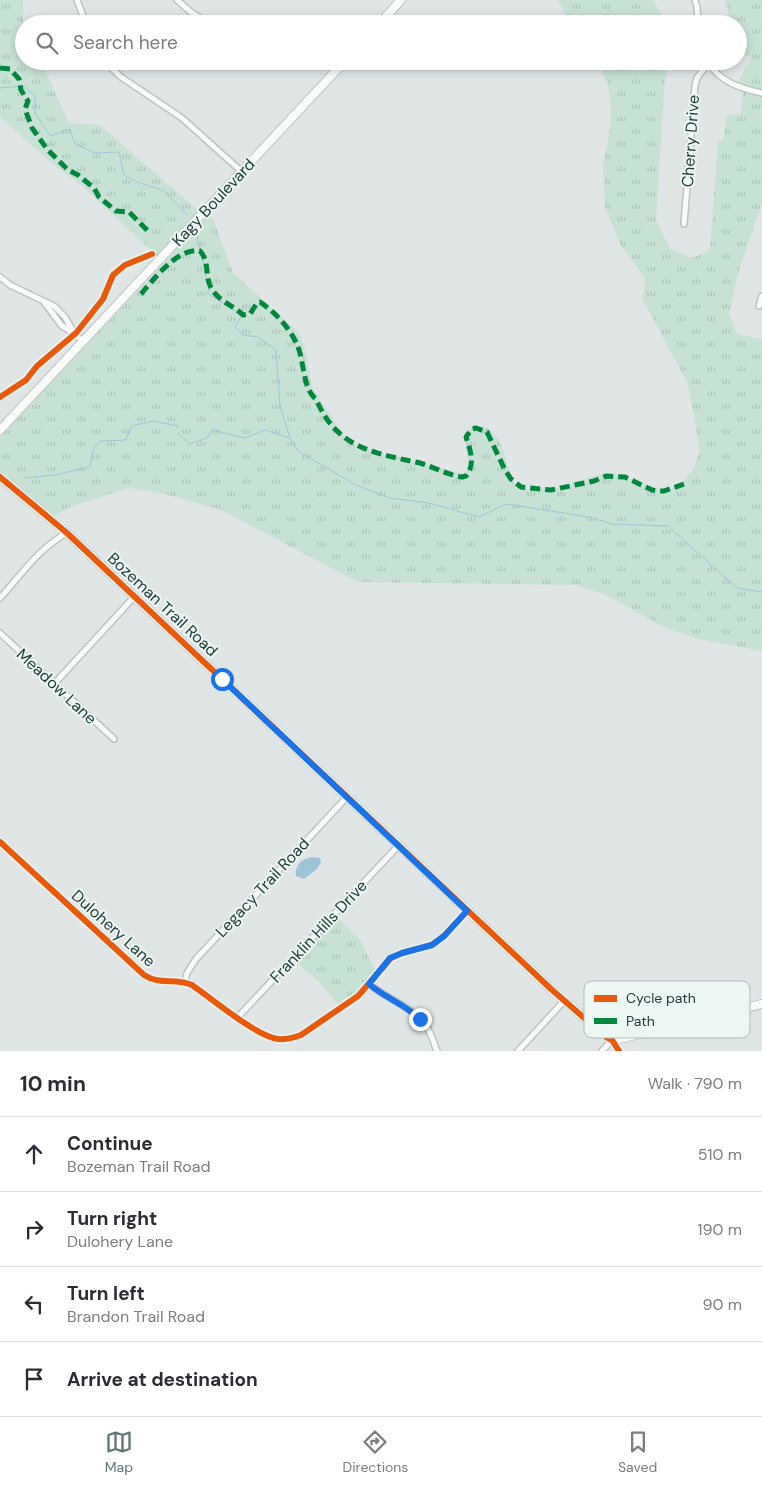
<!DOCTYPE html>
<meta charset="utf-8">
<style>
body{margin:0;font-family:"DM Sans",sans-serif;background:#f2f2f3;color:#2b2b33}
.stop{position:absolute;width:15px;height:15px;margin:-11px;border:4px solid #1a73e8;border-radius:50%;background:#fff}
.stop.end{background:#1a73e8;border-color:#fff;box-shadow:0 1px 5px #0008}
.list{margin:0;padding:0;list-style:none}
h2{display:flex;justify-content:space-between;align-items:center;height:65px;margin:0;padding:0 20px;font-size:21px}
h2 small{font-size:16px;font-weight:400;color:#7c7c81}
.list li{display:grid;grid-template-columns:32px 1fr auto;gap:15px;align-items:center;box-sizing:border-box;height:75px;padding:0 20px;border-top:1px solid #e1e1e2}
.list b{display:block;font-size:19px;white-space:nowrap}
.list p{margin:0;font-size:16px;white-space:nowrap;color:#7c7c81}
.list em{font-size:16px;font-style:normal;color:#7c7c81}
.icon{flex:none;width:28px;height:28px;fill:none;stroke:currentColor;stroke-width:2;stroke-linecap:round;stroke-linejoin:round}
.map{position:relative;flex:none;width:762px;height:1051px;overflow:hidden}
.search{position:absolute;background:#fff;box-shadow:0 2px 8px #0003;left:15px;right:15px;top:15px;height:55px;display:flex;align-items:center;gap:12px;box-sizing:border-box;padding:0 18px;border-radius:28px;color:#7c7c81;font-size:19px}
.sheet{height:365px;background:#fff}
nav{display:flex;justify-content:space-around;align-items:center;box-sizing:border-box;height:70px;border-top:1px solid #e1e1e2;background:#fff;font-size:14px;color:#7c7c81}
nav a{display:grid;justify-items:center;gap:2px}
nav .on{color:#627674}
.map>svg:first-child{display:block}
</style>
<div class="map">
<svg width="762" height="1051" viewBox="0 0 762 1051">
<defs>
<pattern id="park-tufts" width="24" height="20" patternUnits="userSpaceOnUse" patternTransform="scale(1.25)"><rect width="24" height="20" fill="#c7e1d4"/><path d="M3 7l-1-3M5 7V3M7 7l1-3M15 17l-1-3M17 17v-4M19 17l1-3" fill="none" stroke="#aac2b7"/></pattern>
</defs>
<rect width="100%" height="100%" fill="#e0e6e5"/>
<path fill="url(#park-tufts)" d="M0,0H23L24,61H41L69,123L100,125L200,212L158,257L81,185L55,166L0,117Z
M558,0H653L667,24H570Z
M725,0H762V107L761,115L762,117V203L737,277L729,314L737,334L762,339V651L694,638L664,627L604,594L575,585L358,582L221,510L165,494L128,488L70,507L54,516L0,472V437L209,215L213,219L233,273L294,328L302,338L313,389L345,437L356,446L464,474L469,467L464,433L474,425L486,427L499,439L514,484L528,489L559,488L596,475L616,474L665,491L679,485L692,471L700,451L688,384L643,300L645,278L620,244L605,207L603,166L611,123V105L607,82L597,61H668L664,90L656,220L670,249L692,258L710,250L718,141L723,140L727,115L740,114L743,95L739,80L751,58L739,52L738,24H731Z
M337,917L360,940L376,972L360,990L340,1006L319,982L295,961Z"/>
<path fill="#9dc4d8" d="M313,857L320,858L321,862L317,869L304,879L296,876C294,865 303,858 313,857Z"/>
<g fill="none" stroke-linecap="round" stroke-linejoin="round">
<path stroke="#9dc4d8" stroke-width="1" d="M0,88L23,86L35,96V113L50,136L70,129L75,144L95,153L119,152L124,175L137,182L164,191L187,215
M195,226L209,290L207,293L242,315L235,327L243,335L258,337L276,350L280,406L290,438L298,451L356,485L390,498L429,503L479,517L506,504L589,517L612,524L668,526L737,588L762,592
M179,432V435L190,444L207,438L212,430L245,438L265,430L289,438
M25,478L54,475L90,467L93,450L100,441L126,440L131,426L153,421L178,426V427"/>
<g stroke="#bdc3c2" stroke-width="8">
<path id="street" d="M77,0L86,24
M177,0L192,13L210,24
M695,0L697,7L698,24
M104,61L121,77L182,118L242,172
M333,61L339,67
M707,61C720,82 739,88 762,93
M684,224L695,85L697,78L708,63
M0,277L10,285L54,306L65,317L74,333L83,342
M44,302L62,326L74,333
M759,306L762,296
M0,598C20,576 40,547 67,533
M0,633L114,739
M55,683L134,597
M0,842L144,975C161,986 175,977 192,985C212,999 256,1036 278,1039C286,1040 293,1038 301,1035L358,996L391,958L402,953L432,945L444,936L467,911
M185,982L187,973L196,959L347,797
M369,984C387,999 412,1006 426,1026C431,1033 434,1043 437,1051
M238,1017L399,845
M518,1051L564,1001
M602,1051L612,1040L619,1051"/>
</g>
<g stroke="#bcc4c2" stroke-width="10">
<path id="secondary" d="M379,24L401,0
M0,430L345,61
M0,477L67,533L551,989L606,1037L615,1040L762,1004"/>
</g>
<use href="#street" stroke="#fafbfb" stroke-width="5"/>
<use href="#secondary" stroke="#fafbfb" stroke-width="8"/>
<path stroke="#00873e" stroke-width="5" stroke-dasharray="10 5" stroke-linecap="butt" d="M0,68L10,69L19,79L21,90L28,101L25,109L32,128L47,149L68,170L78,175L94,188L99,197L116,211L129,212L148,231
M141,294C154,279 178,247 200,251C211,263 203,276 213,291C221,302 234,306 243,315L250,314L257,303L260,302C276,313 291,329 298,347C304,361 303,390 316,399C336,446 369,452 415,462C431,465 446,475 462,477L466,476C476,465 470,449 466,437L472,429L476,428L487,432L505,470L511,479L521,487L551,490L594,481L606,476L625,477L652,490L658,491H664L684,484L687,485"/>
<g stroke="#ecf6f3" stroke-width="9">
<path id="cycleway" d="M0,397L26,380L37,366L76,333L103,299L113,275L125,265L152,254
M0,477L67,533L551,989L606,1037L612,1040L619,1051
M0,842L144,975C161,986 175,977 192,985C212,999 256,1036 278,1039C286,1040 293,1038 301,1035L358,996L391,958L402,953L432,945L444,936L467,911"/>
</g>
<use href="#cycleway" stroke="#e8590c" stroke-width="6"/>
</g>
<g fill="none" stroke-linecap="round" stroke-linejoin="round">
<path stroke="#1a73e8" stroke-width="6" d="M222,679L467,911L444,936L432,945L402,953L390,958L369,984C385,998 405,1004 420,1019"/>
</g>
<g text-anchor="middle" stroke-width="4" stroke-linejoin="round" paint-order="stroke">
<g font-size="16" fill="#1e3937" stroke="#ecf6f3">
<text transform="translate(690 141) rotate(-86)" y="6">Cherry Drive</text>
<text transform="translate(213 202) rotate(-47)" y="6">Kagy Boulevard</text>
<text transform="translate(163 604) rotate(43)" y="6">Bozeman Trail Road</text>
<text transform="translate(57 686) rotate(43)" y="6">Meadow Lane</text>
<text transform="translate(262 887) rotate(-47)" y="6">Legacy Trail Road</text>
<text transform="translate(114 928) rotate(42)" y="6">Dulohery Lane</text>
<text transform="translate(318 931) rotate(-47)" y="6">Franklin Hills Drive</text>
</g>
</g>
<rect x="584" y="981" width="166" height="57" rx="8" fill="#ecf6f3" stroke="#aebdbb" stroke-width="1"/>
<rect x="594" y="995" width="23" height="7" fill="#e8590c"/>
<rect x="594" y="1018" width="23" height="6" fill="#00873e"/>
<g font-size="14" fill="#1e3937">
<text x="626" y="1003">Cycle path</text>
<text x="626" y="1026">Path</text>
</g>
</svg>
<div class="stop" style="left:222px;top:679px"></div>
<div class="stop end" style="left:420px;top:1019px"></div>
<div class="search"><svg class="icon" aria-label="search" viewBox="0 0 24 24"><circle cx="10" cy="10" r="6"/><path d="M15 15l6 6"/></svg>Search here</div>
</div>
<section class="sheet">
<h2>10 min<small>Walk · 790 m</small></h2>
<ul class="list">
<li><svg class="icon" aria-label="ahead" viewBox="0 0 24 24"><path d="M12 20V5M6 11l6-6 6 6"/></svg><div><b>Continue</b><p>Bozeman Trail Road</p></div><em>510 m</em></li>
<li><svg class="icon" aria-label="right" viewBox="0 0 24 24"><path d="M7 20v-9h11M14 6l5 5-5 5"/></svg><div><b>Turn right</b><p>Dulohery Lane</p></div><em>190 m</em></li>
<li><svg class="icon" aria-label="left" viewBox="0 0 24 24"><path d="M17 20v-9H6M10 6l-5 5 5 5"/></svg><div><b>Turn left</b><p>Brandon Trail Road</p></div><em>90 m</em></li>
<li><svg class="icon" aria-label="arrive" viewBox="0 0 24 24"><path d="M6 21V4h12l-3 4 3 4H6"/></svg><div><b>Arrive at destination</b></div></li>
</ul>
</section>
<nav>
<a class="on"><svg class="icon" aria-label="map" viewBox="0 0 24 24"><path d="M3 6l6-2 6 2 6-2v14l-6 2-6-2-6 2zM9 4v14M15 6v14"/></svg>Map</a>
<a><svg class="icon" aria-label="directions" viewBox="0 0 24 24"><path d="M12 3l9 9-9 9-9-9zM9 14v-3h6M13 9l2 2-2 2"/></svg>Directions</a>
<a><svg class="icon" aria-label="saved" viewBox="0 0 24 24"><path d="M7 4h10v16l-5-4-5 4z"/></svg>Saved</a>
</nav>
